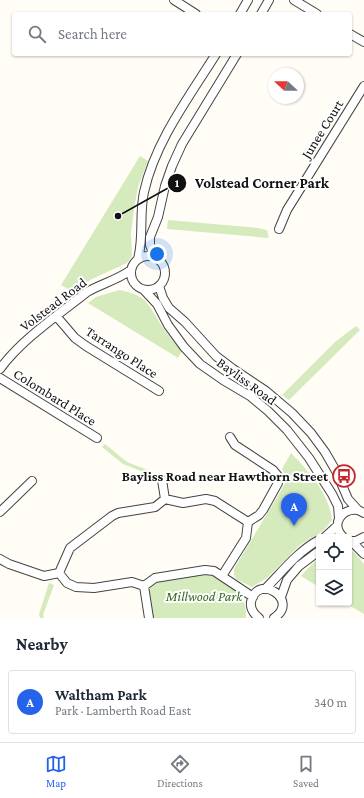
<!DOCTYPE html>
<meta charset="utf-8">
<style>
body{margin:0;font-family:"Crimson Pro",serif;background:#f6f6f7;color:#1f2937}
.controls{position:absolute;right:12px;bottom:12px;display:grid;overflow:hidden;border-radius:4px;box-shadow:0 1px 3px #0004}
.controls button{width:36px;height:36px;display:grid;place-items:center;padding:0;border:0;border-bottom:1px solid #e0e1e3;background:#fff;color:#1f2937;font:20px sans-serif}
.compass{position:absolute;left:268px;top:68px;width:36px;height:36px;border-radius:50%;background:#fff;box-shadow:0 1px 3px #0004;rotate:292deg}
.you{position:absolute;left:157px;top:254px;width:14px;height:14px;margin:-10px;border:3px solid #fff;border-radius:50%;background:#1a73e8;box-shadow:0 0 0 6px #1a73e833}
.badge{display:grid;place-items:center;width:26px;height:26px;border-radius:50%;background:#2563eb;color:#fff;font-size:13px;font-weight:700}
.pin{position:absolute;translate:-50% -33px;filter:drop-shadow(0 1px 2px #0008)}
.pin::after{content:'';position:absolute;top:21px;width:14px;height:12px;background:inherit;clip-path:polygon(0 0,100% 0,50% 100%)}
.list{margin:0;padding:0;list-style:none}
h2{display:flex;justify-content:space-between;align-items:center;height:52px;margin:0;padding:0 16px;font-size:17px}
h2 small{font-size:13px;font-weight:400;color:#747a83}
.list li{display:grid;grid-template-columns:26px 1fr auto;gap:12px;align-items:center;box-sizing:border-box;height:64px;margin:0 8px 8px;padding:0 8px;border:1px solid #e0e1e3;border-radius:4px}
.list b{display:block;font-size:15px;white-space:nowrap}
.list p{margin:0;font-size:13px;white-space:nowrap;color:#747a83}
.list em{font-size:13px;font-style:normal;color:#747a83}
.icon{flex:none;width:22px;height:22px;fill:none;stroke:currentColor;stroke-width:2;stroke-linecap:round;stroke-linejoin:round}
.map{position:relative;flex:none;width:364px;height:618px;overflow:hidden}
.search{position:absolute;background:#fff;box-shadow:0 1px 3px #0004;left:12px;right:12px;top:12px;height:44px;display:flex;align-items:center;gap:10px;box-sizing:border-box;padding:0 14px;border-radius:4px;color:#747a83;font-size:15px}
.sheet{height:124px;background:#fff}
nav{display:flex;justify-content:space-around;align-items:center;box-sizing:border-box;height:56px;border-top:1px solid #e0e1e3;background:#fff;font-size:11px;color:#747a83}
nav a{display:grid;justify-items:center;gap:2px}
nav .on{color:#2563eb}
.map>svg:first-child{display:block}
</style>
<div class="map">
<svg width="364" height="618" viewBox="0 0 364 618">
<rect width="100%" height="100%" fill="#fffdf5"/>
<path fill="#d5ebbd" d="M140,156L148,161L138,187L134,209L131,233L132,256L127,263L92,279L73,290H70L61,285Z
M168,220L258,228L267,230L269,238L167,229Z
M119,290C149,295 148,306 164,329C169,337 176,344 182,351L178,358L88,303L96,297Z
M356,326L360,330L289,400L282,395L335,342Z
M105,444L127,462L153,472L151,475L123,464L102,447Z
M291,453C309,472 329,493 332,520L323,531L300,545L267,578L252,587L236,579L234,575V569L286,482L287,477L282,469Z
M349,549L355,553L364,564V614L345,603H349Z
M319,558V587L301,576L307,569Z
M207,573L212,574C232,587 247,590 246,618H152L148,592L149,588L156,581Z
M49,583L54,585L43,615L44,618H40L39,614Z"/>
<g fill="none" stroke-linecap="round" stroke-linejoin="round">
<g stroke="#444" stroke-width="10">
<path id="minor" d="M174,0L196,14
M294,0L317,14
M240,14L248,0
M261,14L269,0
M350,34L364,42
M279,229L287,210L364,86
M131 273a17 17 0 1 1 34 0a17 17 0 1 1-34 0Z
M155,257L150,245V237L158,217L165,186L172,166L182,144L237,54
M138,259C144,237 139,214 144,192C155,142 189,97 216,54
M159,286L163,298L169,308L185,322L216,356L233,369L266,391L292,413L311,433L325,452L336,471L348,499L358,510L364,513
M144,290L157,304L168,325L184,347L200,364L223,380L250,396L268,411L287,430L309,458L332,494L338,506L339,518
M57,317L75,338L86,346L159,391
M0,369C21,340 58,315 87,292C101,284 117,280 131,270
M0,378L97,438
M162,480L165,499
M0,512L32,481
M325,537L337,526
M343,537C330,524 342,508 358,510
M349,541H356L364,537
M351,541L364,554
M0,559L9,564L44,576L59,573L67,583L76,587L94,588L132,582L144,586
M59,573L70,548L112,516L118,513L155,507L165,499L183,503L206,499L215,501L248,522
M222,576L246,538L248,522L259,515L263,510L278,483V476L273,470L235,445L230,437
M144,586L155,578L205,570L214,571L253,597
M144,586L149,618
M265,589C282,572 297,552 319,540
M281,597L287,580L299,566L319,551
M259,618C254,614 250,609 251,602C257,572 301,600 274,618"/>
</g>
<use href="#minor" stroke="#fff" stroke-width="8"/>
</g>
<defs>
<g id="bus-ring" transform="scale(1.15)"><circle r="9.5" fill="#fff" stroke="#c4262e" stroke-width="1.5"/><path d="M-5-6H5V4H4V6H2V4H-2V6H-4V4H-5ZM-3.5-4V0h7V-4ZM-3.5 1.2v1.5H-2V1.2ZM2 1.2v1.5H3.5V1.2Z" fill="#c4262e"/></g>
</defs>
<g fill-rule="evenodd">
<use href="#bus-ring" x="344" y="476"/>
</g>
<g text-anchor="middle" stroke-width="4" stroke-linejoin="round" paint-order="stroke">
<g font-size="14" fill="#111" stroke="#fff">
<text transform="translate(322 129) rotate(-58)" y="5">Junee Court</text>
<text transform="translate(53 304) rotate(-37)" y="5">Volstead Road</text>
<text transform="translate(122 352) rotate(33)" y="5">Tarrango Place</text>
<text transform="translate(247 381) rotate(36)" y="5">Bayliss Road</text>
<text transform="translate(55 397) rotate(32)" y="5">Colombard Place</text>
</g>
<g font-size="14" font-weight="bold" fill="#111" stroke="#fff" text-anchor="end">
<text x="328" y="481">Bayliss Road near Hawthorn Street</text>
</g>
<g font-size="14" font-style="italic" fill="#2f6b1f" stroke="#fff">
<text x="204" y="601">Millwood Park</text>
</g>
</g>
<path fill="none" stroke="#111" stroke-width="1.5" d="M118 216L177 183"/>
<g fill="#111" stroke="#fff" stroke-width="1.5">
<circle cx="118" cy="216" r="4"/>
<circle cx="177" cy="183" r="10"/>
</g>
<g font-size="12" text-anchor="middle" font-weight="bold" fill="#fff">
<text x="177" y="187">1</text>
</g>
<g font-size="15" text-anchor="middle" font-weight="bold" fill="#111" stroke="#fff" stroke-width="4" stroke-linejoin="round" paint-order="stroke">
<text x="262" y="188">Volstead Corner Park</text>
</g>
</svg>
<div class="controls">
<button><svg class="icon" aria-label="locate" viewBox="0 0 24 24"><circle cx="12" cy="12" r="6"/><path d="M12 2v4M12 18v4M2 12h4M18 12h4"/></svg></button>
<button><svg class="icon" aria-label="layers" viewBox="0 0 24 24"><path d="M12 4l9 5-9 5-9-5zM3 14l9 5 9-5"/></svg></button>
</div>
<svg class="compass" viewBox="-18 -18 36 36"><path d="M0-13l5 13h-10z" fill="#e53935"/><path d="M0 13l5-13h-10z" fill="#747a83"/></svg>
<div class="you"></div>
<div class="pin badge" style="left:294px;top:526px">A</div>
<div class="search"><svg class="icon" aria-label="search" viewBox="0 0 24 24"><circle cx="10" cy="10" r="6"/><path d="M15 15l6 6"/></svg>Search here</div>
</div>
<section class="sheet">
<h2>Nearby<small></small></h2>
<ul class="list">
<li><span class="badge">A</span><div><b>Waltham Park</b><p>Park · Lamberth Road East</p></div><em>340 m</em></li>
</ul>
</section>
<nav>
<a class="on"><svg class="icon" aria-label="map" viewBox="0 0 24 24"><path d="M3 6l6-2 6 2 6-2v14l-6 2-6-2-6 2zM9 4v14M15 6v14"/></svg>Map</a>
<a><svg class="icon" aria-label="directions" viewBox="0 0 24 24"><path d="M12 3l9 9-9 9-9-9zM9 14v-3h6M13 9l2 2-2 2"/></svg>Directions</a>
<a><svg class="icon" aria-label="saved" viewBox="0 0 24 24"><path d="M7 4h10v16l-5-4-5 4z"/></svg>Saved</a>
</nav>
